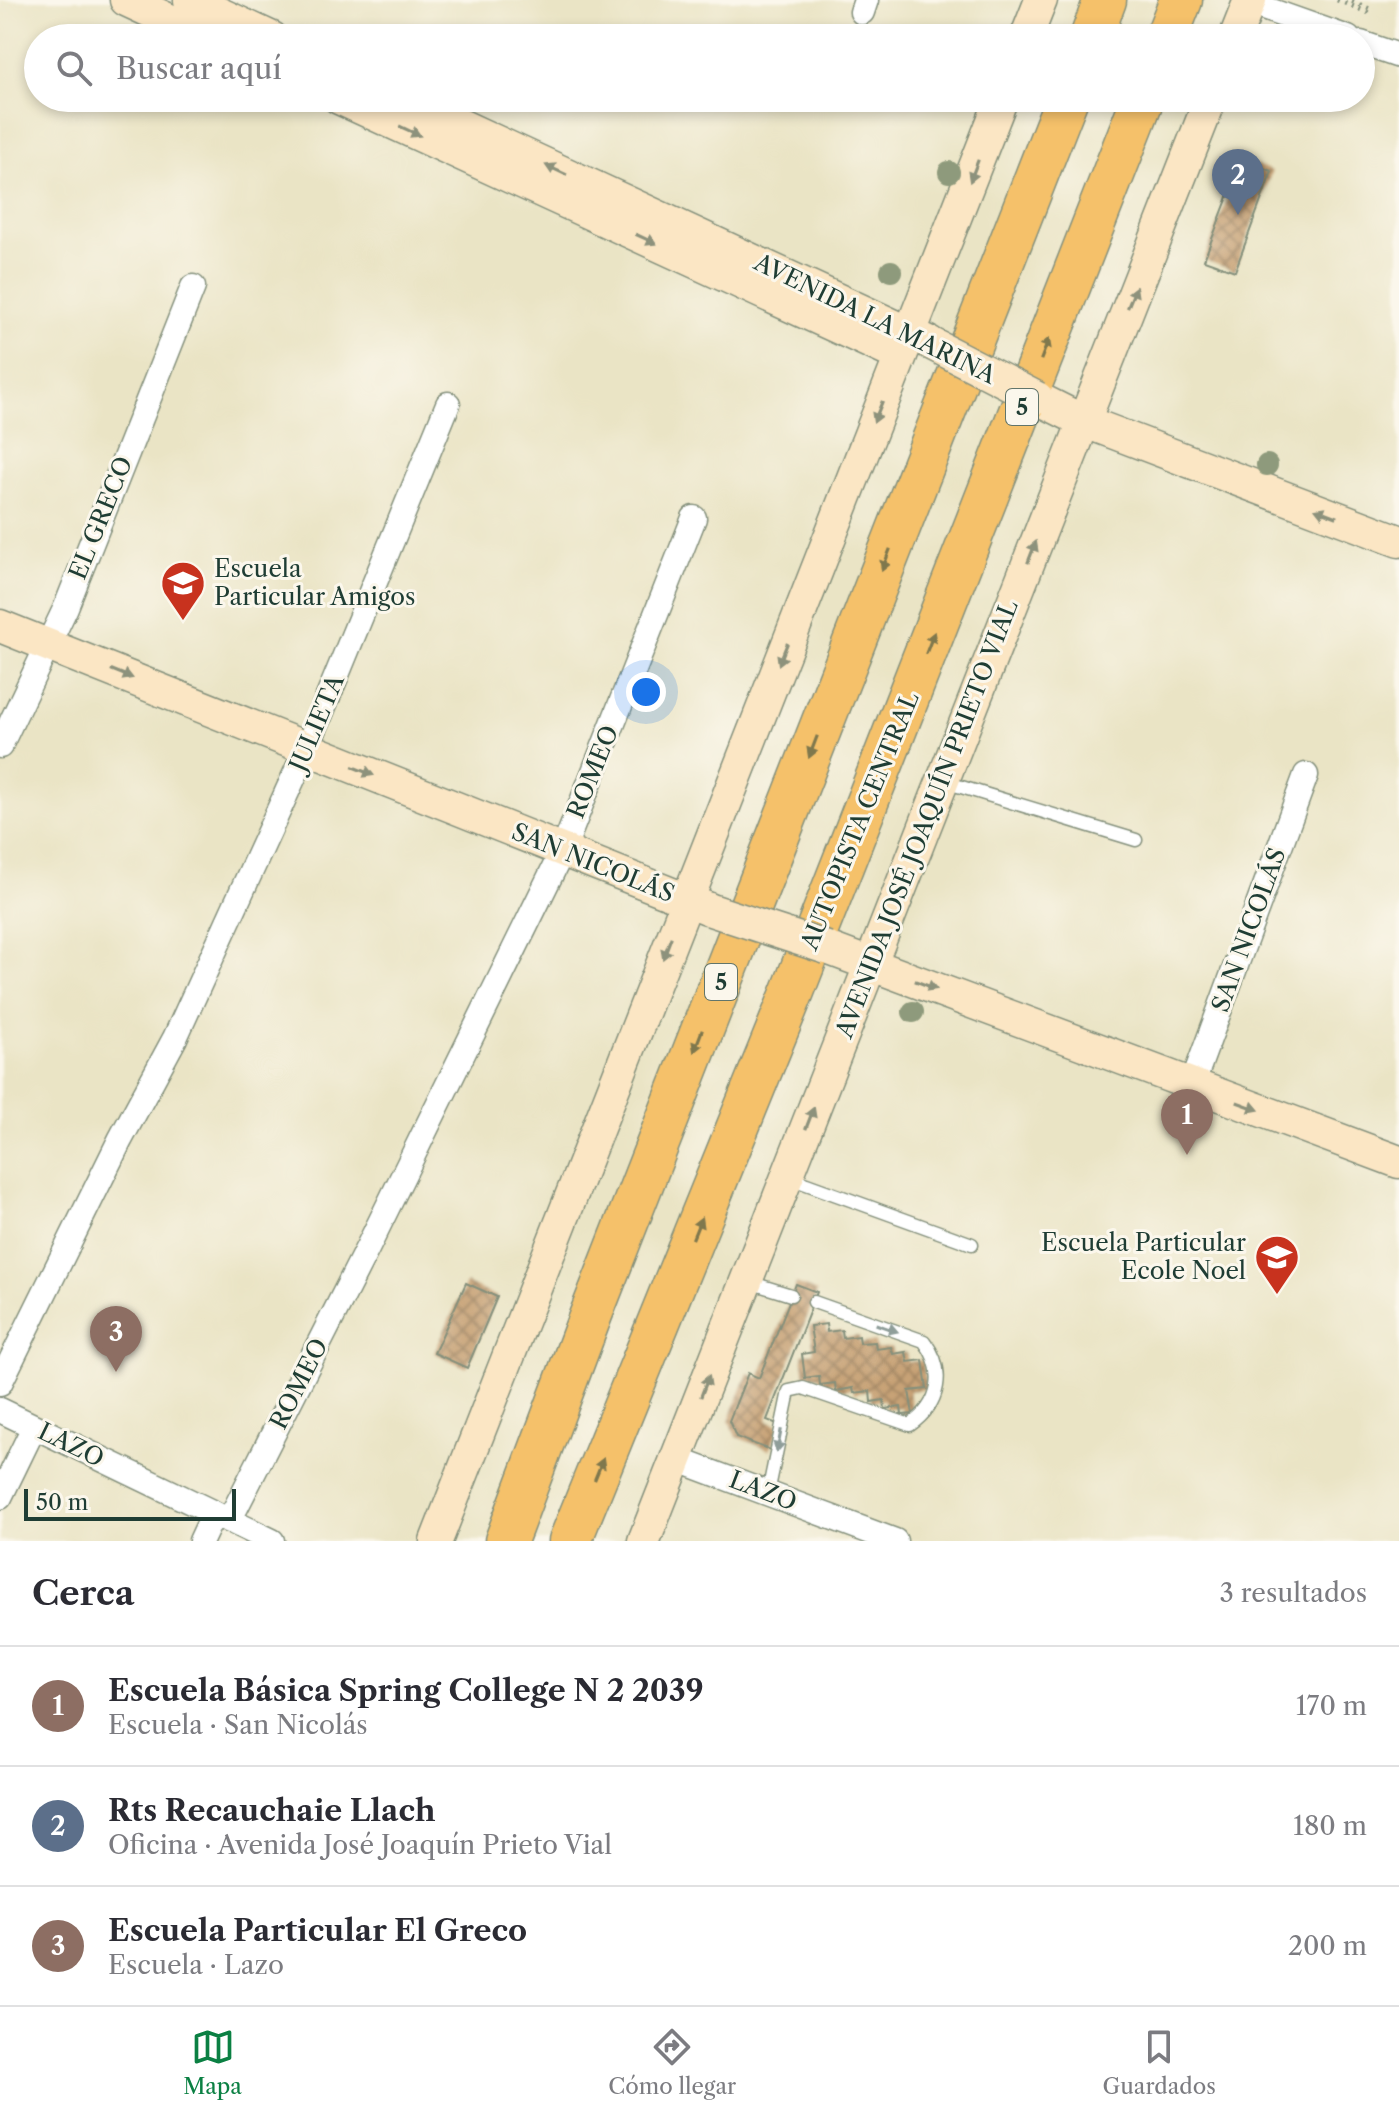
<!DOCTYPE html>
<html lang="es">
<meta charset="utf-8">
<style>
body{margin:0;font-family:"Libre Caslon Text",serif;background:#f7f7f7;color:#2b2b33}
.scale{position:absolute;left:24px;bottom:20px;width:212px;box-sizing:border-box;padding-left:8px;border:4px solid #1f3d34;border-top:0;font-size:22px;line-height:28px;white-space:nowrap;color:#1f3d34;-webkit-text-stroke:6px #fbf7ec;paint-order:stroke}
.you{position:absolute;left:646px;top:692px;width:28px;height:28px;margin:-20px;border:6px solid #fff;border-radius:50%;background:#1a73e8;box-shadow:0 0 0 12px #1a73e833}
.badge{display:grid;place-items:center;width:52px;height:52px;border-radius:50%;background:#0b8043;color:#fff;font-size:26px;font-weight:700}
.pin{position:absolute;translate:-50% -66px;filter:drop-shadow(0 2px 4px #0008)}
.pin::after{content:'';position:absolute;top:42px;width:28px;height:24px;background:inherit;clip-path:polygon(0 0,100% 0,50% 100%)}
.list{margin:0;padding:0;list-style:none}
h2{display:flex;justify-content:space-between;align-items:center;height:104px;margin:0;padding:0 32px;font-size:34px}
h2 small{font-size:26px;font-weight:400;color:#7c7c81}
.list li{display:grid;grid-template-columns:52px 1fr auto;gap:24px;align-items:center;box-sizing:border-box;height:120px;padding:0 32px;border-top:2px solid #e1e1e2}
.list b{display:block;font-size:30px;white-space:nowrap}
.list p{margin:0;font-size:26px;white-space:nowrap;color:#7c7c81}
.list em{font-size:26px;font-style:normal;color:#7c7c81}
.icon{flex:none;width:44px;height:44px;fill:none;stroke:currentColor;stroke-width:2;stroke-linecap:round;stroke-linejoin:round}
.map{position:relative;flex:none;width:1399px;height:1541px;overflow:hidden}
.search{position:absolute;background:#fff;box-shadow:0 4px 12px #0003;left:24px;right:24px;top:24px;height:88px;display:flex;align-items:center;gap:20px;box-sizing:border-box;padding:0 28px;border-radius:44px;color:#7c7c81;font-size:30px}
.sheet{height:464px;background:#fff}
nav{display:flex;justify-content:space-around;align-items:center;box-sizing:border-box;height:112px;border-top:2px solid #e1e1e2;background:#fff;font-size:22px;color:#7c7c81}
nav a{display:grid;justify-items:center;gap:4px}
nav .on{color:#0b8043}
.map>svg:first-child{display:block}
</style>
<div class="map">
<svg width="1399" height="1541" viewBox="0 0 1399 1541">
<defs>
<pattern id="building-cross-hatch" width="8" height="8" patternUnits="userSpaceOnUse" patternTransform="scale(2)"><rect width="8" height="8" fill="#c7a276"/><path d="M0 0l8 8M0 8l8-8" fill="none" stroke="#a18562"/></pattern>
</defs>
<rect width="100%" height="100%" fill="#fbf7ec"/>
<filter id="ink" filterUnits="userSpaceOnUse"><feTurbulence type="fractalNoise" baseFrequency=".0125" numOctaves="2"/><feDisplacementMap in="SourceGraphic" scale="16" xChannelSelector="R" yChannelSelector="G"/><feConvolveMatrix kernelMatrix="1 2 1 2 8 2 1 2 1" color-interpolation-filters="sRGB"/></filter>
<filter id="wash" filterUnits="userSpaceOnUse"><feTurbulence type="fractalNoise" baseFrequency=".006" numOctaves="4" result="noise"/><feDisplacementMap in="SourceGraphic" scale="32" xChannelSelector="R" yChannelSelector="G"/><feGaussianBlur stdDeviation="1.8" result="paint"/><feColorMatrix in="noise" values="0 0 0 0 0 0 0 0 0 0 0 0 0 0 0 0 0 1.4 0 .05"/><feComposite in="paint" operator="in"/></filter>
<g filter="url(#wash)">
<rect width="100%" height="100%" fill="#eae4c5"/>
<g id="blocks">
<path fill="url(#building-cross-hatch)" d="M1242,160L1272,171L1235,271L1204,260Z
M466,1283L497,1297L467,1368L434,1353Z
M796,1284L817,1292L767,1420L780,1425L770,1450L736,1437L729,1421L748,1373L759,1378Z
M826,1324L827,1332L842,1330L843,1338L859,1336L860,1343L875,1342L876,1349L891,1347L893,1354L906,1352L908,1362L923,1360L927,1389L909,1391L913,1414L902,1415L901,1407L885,1409L884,1400L871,1402L870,1391L854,1393L853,1388L836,1391L835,1383L820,1385L819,1376L805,1378L802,1354L814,1352L810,1326Z"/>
</g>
</g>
<g filter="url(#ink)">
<use href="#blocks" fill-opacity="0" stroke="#84907c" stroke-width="2"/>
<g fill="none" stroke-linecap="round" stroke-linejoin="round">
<g stroke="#84907c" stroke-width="15">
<path id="lane" d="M945,782L1136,840
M790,1178L972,1244
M749,1282L791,1295
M768,1493L789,1391L803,1388L910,1425C940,1404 947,1371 924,1341L814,1302"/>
</g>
<g stroke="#84907c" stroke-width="27">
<path id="street" d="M1249,3L1348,38
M862,12L866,0
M1361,43L1399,56
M0,746L66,607L193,287
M1192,1085L1306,775
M0,1383L120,1140L175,1038L307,748L448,404
M0,1410L272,1541
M676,1459L895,1541
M0,1497L34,1427
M229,1521L368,1247L563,850L694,518
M201,1541L214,1513"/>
</g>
<g stroke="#84907c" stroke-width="35">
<path id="secondary" d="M126,0L208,38
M190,0L272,38
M1026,38L1041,0
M1235,38L1250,0
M339,98L900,356
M402,98L929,342
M1037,398L1083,421L1399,541
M0,626L707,908
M827,948L1399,1162
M436,1541L1002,98
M644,1541L1211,98"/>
</g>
<g stroke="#84907c" stroke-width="45">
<path id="highway" d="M1091,38L1105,0
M1166,38L1181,0
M506,1541L590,1317L1067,98
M570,1541L793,991L1143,98"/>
</g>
<path stroke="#84907c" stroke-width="5" stroke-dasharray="2 6" stroke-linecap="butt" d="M1337,0L1369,13L1370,9L1349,0"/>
<use href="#lane" stroke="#fff" stroke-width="12"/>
<use href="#street" stroke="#fff" stroke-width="24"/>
<use href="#secondary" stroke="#fbe6c4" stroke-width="32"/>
<use href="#highway" stroke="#f5c16b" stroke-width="42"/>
<g stroke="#84907c" stroke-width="35" stroke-linecap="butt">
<path id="secondary-bridge" d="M932,344L1037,398
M711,910L827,948"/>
</g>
<use href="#secondary-bridge" stroke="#fbe6c4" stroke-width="32"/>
</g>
<g fill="#8e9a7b">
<circle cx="949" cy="172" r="11"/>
<circle cx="891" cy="271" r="11"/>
<circle cx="1267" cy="465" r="11"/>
<circle cx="913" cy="1012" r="11"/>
</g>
<defs><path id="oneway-solid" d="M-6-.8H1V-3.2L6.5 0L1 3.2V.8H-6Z" transform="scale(2)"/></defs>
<g fill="#8d927c">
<use href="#oneway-solid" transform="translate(410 131) rotate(25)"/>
<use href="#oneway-solid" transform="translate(556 170) rotate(-155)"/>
<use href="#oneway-solid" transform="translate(974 171) rotate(111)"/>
<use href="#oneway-solid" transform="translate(646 239) rotate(25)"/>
<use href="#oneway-solid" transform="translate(1132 297) rotate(-68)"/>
<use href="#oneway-solid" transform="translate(878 412) rotate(112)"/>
<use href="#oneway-solid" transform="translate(1326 513) rotate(-159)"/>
<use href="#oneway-solid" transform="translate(1032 552) rotate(-69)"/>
<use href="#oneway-solid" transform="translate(783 654) rotate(112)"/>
<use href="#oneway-solid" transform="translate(122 674) rotate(22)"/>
<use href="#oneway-solid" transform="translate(363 771) rotate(22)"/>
<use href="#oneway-solid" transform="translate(667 948) rotate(111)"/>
<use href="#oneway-solid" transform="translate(926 985) rotate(21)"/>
<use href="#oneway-solid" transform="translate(1248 1106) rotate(20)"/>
<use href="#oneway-solid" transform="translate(810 1118) rotate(-69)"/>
<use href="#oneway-solid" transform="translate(705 1386) rotate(-69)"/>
</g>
<g fill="#7f784d">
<use href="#oneway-solid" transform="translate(1045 349) rotate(-69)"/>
<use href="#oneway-solid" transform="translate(886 560) rotate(111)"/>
<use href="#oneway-solid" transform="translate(930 643) rotate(-69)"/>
<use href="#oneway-solid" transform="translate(813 747) rotate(111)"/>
<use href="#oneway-solid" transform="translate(698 1041) rotate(111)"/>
<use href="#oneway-solid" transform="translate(697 1228) rotate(-68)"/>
<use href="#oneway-solid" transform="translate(599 1469) rotate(-68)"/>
</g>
<g fill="#8f9e9a">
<use href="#oneway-solid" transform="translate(887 1328) rotate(19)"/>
<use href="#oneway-solid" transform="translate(779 1441) rotate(101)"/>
</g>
</g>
<defs>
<g id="school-pin" transform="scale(2.3)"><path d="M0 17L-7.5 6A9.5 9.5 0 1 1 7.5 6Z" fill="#c8321e" stroke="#fbf7ec"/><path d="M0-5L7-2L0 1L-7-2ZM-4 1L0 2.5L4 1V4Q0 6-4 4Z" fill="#fff"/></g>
</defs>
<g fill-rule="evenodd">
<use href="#school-pin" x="183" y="583"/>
<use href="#school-pin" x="1277" y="1257"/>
</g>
<g text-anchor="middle" stroke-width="6" stroke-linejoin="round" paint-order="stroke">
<g fill="#fbf7ec" stroke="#61756b" stroke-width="2">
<rect x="1006" y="389" width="32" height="36" rx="6"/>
<rect x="705" y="964" width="32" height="36" rx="6"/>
</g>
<g font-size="22" font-weight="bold" fill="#1f3d34">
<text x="1022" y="415">5</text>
<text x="721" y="990">5</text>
</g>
<g font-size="24" fill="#1f3d34" stroke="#fbf7ec">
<text transform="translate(875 319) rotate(26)" y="8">AVENIDA LA MARINA</text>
<text transform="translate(101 518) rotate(-68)" y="8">EL GRECO</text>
<text transform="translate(317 723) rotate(-67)" y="8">JULIETA</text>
<text transform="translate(593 772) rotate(-68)" y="8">ROMEO</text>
<text transform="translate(927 819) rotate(-69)" y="8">AVENIDA JOSÉ JOAQUÍN PRIETO VIAL</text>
<text transform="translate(860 821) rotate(-68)" y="8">AUTOPISTA CENTRAL</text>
<text transform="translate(593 863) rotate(22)" y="8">SAN NICOLÁS</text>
<text transform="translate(1249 930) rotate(-70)" y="8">SAN NICOLÁS</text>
<text transform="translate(299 1384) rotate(-63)" y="8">ROMEO</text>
<text transform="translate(71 1445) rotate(26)" y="8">LAZO</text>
<text transform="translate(763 1491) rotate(21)" y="8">LAZO</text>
</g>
<g font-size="24" fill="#1f3d34" stroke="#fbf7ec" text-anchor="start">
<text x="214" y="577">Escuela<tspan x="214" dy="28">Particular Amigos</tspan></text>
<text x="1246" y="1251" text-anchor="end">Escuela Particular<tspan x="1246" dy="28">Ecole Noel</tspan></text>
</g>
</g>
</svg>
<div class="scale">50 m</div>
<div class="you"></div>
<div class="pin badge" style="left:1187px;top:1155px;background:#8d6e63">1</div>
<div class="pin badge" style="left:1238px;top:215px;background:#5c6f8a">2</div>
<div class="pin badge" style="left:116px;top:1372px;background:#8d6e63">3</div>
<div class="search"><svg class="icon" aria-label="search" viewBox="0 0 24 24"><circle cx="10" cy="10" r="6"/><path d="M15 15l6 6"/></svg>Buscar aquí</div>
</div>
<section class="sheet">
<h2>Cerca<small>3 resultados</small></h2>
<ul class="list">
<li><span class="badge" style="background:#8d6e63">1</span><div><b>Escuela Básica Spring College N 2 2039</b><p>Escuela · San Nicolás</p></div><em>170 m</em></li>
<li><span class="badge" style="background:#5c6f8a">2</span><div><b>Rts Recauchaie Llach</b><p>Oficina · Avenida José Joaquín Prieto Vial</p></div><em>180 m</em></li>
<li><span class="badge" style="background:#8d6e63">3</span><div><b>Escuela Particular El Greco</b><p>Escuela · Lazo</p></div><em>200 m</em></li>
</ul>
</section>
<nav>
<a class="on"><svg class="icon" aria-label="map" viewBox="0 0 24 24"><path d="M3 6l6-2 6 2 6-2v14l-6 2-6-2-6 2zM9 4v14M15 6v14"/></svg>Mapa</a>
<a><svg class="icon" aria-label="directions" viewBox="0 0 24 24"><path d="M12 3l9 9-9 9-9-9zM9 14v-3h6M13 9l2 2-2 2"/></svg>Cómo llegar</a>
<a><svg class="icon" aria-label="saved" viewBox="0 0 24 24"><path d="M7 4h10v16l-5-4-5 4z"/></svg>Guardados</a>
</nav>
